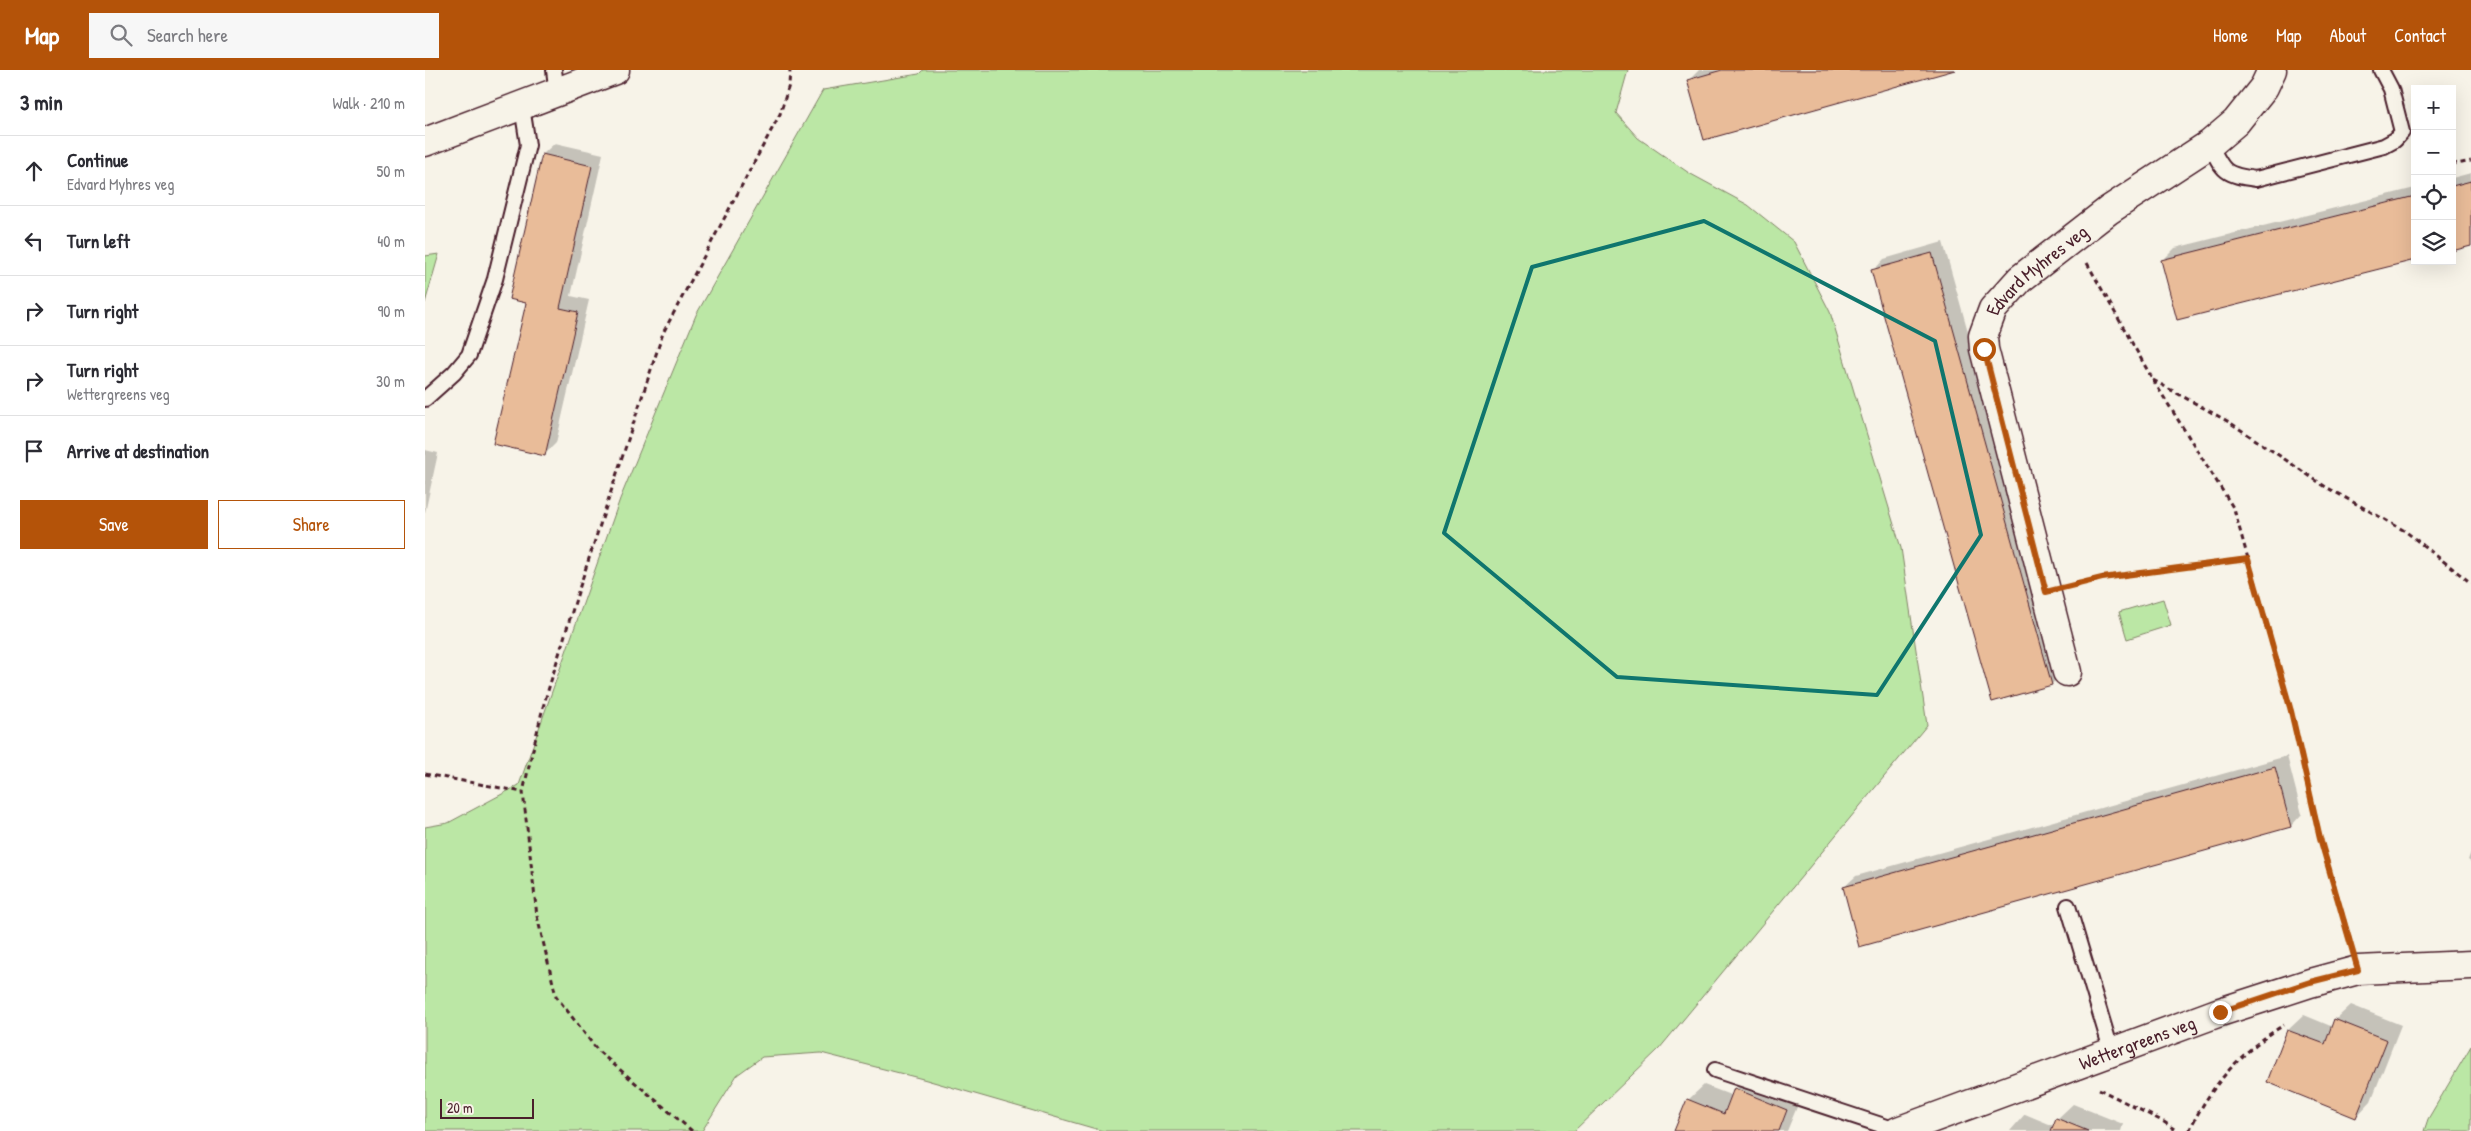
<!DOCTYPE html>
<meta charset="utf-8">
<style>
body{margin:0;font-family:"Patrick Hand",sans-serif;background:#f7f7f7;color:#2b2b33}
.controls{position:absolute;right:15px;top:15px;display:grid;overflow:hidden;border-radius:0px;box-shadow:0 5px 20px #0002}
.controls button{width:45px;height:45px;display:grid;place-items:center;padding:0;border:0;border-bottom:1px solid #e1e1e2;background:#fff;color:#2b2b33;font:25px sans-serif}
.scale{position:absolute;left:15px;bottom:12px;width:94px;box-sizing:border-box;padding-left:5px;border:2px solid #4a1f2b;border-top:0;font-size:14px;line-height:18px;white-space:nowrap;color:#4a1f2b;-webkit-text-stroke:4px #f7f3e8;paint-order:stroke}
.stop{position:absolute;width:15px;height:15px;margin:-11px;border:4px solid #b45309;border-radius:50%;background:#fff}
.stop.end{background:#b45309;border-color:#fff;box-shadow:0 1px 5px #0008}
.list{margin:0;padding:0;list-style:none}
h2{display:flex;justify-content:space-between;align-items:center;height:65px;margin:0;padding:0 20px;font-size:21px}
h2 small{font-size:16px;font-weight:400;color:#7c7c81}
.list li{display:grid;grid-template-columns:32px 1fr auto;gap:15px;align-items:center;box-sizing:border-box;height:70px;padding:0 20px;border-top:1px solid #e1e1e2}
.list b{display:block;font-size:19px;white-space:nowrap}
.list p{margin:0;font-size:16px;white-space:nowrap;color:#7c7c81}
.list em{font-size:16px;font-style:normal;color:#7c7c81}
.actions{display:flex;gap:10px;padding:15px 20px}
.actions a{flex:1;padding:11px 0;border:1px solid #b45309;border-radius:0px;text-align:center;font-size:18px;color:#b45309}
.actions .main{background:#b45309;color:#fff}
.icon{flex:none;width:28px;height:28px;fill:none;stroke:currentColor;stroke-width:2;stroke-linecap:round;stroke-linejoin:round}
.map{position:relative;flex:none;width:2046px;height:1061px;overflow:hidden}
header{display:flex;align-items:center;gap:30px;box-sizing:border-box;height:70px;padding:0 25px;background:#b45309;color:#fff}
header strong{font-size:24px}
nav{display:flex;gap:28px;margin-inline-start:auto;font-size:18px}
.search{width:350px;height:45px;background:#f7f7f7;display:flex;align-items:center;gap:12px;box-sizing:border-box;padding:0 18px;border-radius:0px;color:#7c7c81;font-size:19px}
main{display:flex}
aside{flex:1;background:#fff}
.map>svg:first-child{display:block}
</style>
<header>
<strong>Map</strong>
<div class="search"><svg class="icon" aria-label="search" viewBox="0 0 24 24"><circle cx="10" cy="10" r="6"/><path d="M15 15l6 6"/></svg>Search here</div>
<nav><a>Home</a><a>Map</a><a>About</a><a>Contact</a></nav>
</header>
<main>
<aside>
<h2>3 min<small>Walk · 210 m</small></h2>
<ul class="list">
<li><svg class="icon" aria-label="ahead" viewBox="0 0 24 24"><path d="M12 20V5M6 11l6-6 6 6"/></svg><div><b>Continue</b><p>Edvard Myhres veg</p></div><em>50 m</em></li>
<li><svg class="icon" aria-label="left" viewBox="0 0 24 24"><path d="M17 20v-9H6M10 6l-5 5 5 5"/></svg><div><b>Turn left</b></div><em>40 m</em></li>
<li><svg class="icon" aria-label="right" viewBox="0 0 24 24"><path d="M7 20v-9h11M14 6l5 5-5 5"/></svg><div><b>Turn right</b></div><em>90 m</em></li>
<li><svg class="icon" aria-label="right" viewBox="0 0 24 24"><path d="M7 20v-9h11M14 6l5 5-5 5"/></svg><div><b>Turn right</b><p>Wettergreens veg</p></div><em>30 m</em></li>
<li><svg class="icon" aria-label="arrive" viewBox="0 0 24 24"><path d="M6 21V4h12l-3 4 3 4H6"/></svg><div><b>Arrive at destination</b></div></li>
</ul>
<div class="actions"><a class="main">Save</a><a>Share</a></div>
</aside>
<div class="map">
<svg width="2046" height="1061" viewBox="0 0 2046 1061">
<rect width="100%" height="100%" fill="#f7f3e8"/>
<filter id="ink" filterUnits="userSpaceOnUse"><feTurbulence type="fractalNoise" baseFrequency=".02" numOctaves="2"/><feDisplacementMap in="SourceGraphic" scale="10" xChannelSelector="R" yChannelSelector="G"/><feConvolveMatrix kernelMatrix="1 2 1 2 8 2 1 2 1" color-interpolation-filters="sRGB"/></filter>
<g filter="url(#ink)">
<path fill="#bbe7a5" stroke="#828368" d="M498,0H1203L1191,43L1213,68L1264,103L1323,135L1369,172L1405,242L1476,478L1502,655L1234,979L1149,1061H678L498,1009L396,983L337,987L312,1005L277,1061H0V757L23,753L94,715L195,429L271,245L398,20L494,4Z
M14,184L0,233V186Z
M1738,529L1746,555L1702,569L1694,542Z
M2046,976V1061H1999L2003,1049Z"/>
<path fill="#0003" d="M1274,0H1526L1264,10Z
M130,73L178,84L146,226L164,230L131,373L119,385L102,232L118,84Z
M2046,103V175L2027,179V108Z
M1990,118V189L1738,190L1750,178Z
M1518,172L1638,602L1627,614L1568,630L1448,201L1459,189Z
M0,380L13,383L0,443Z
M1862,686L1877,744L1866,756L1419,817L1431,806Z
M2046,782V792L2043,790Z
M1926,935L1976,955L1946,1031L1931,1047L1843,1012L1863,960L1879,945L1908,957L1910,950Z
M1326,1004L1377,1025L1362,1061H1251L1263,1030L1279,1015L1308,1026L1311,1019Z
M1648,1034L1698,1054L1696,1061H1585L1600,1044L1629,1056L1632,1049Z"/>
<path fill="#e9bc99" stroke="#4a1f2b" d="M1297,0H1530L1279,70L1262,10Z
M117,84L167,96L135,238L153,242L120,386L68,374L101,233L84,229Z
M2046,111V176L2027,181V116Z
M1990,126V190L1752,250L1736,190Z
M1507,183L1627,615L1567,632L1446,200Z
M1850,697L1866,757L1434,877L1418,817Z
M1909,949L1962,970L1931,1048L1842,1012L1862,960L1900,974Z
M1309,1018L1362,1040L1354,1061H1249L1262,1029L1299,1044Z
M1631,1048L1663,1061H1626Z"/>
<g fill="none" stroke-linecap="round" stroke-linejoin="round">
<g stroke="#4a1f2b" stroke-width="18">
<path id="service" d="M129,0L132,23
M1785,74C1798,102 1800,105 1831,109L1959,76L1970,70L1977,62L1966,19L1956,0
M0,329L29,303L44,285L70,209L103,75L97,37
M1643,836L1687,983
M1290,1000L1474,1061"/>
</g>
<g stroke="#4a1f2b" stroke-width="31">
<g id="minor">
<path d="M0,72L190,0"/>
<path id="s1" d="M1642,602L1559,279L1558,266L1568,239L1595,209L1684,140L1785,74L1811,52L1839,17L1847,0"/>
<path id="s2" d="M1473,1061L1795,942L1885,913L1933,900L2046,895"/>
</g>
</g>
<path stroke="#4a1f2b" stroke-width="3" stroke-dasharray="5 4" stroke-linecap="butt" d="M2027,92L2032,94L2046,91
M1662,193L1728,310L1809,439L1866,641L1895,768L1925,871
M1728,310L1804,352L1901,417L1980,461L2046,513
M1650,514L1677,508L1823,489
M0,704L98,722
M1674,1019L1739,1052L1752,1061
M267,1061L173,981L131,926L112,846L98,722L118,637L153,522L238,263L355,44L364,15L365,0
M1764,1061C1786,1015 1816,981 1859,955"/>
<use href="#service" stroke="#f7f3e8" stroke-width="14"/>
<use href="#minor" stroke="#f7f3e8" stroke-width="28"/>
</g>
</g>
<g fill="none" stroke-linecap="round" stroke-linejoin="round" filter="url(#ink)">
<path stroke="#b45309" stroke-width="6" d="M1559,279L1621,522L1677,508L1823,489L1866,641L1895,768L1933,900L1885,912L1795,942"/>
</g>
<path fill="none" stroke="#0f766e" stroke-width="4" stroke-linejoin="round" d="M1279,151L1510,271L1556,465L1452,625L1192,607L1019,463L1107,197Z"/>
<g text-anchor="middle" stroke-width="4" stroke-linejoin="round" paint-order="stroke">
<g font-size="19" fill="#4a1f2b" stroke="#f7f3e8">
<text dy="7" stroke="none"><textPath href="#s1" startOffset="434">Edvard Myhres veg</textPath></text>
<text dy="7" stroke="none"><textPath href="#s2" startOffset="255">Wettergreens veg</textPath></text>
</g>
</g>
</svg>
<div class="controls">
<button>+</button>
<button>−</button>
<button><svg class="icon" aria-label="locate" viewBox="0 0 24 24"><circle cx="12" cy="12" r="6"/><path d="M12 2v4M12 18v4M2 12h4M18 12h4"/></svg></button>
<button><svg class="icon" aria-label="layers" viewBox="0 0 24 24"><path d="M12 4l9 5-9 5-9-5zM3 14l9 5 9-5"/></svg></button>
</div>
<div class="scale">20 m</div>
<div class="stop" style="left:1559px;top:279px"></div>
<div class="stop end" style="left:1795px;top:942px"></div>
</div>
</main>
